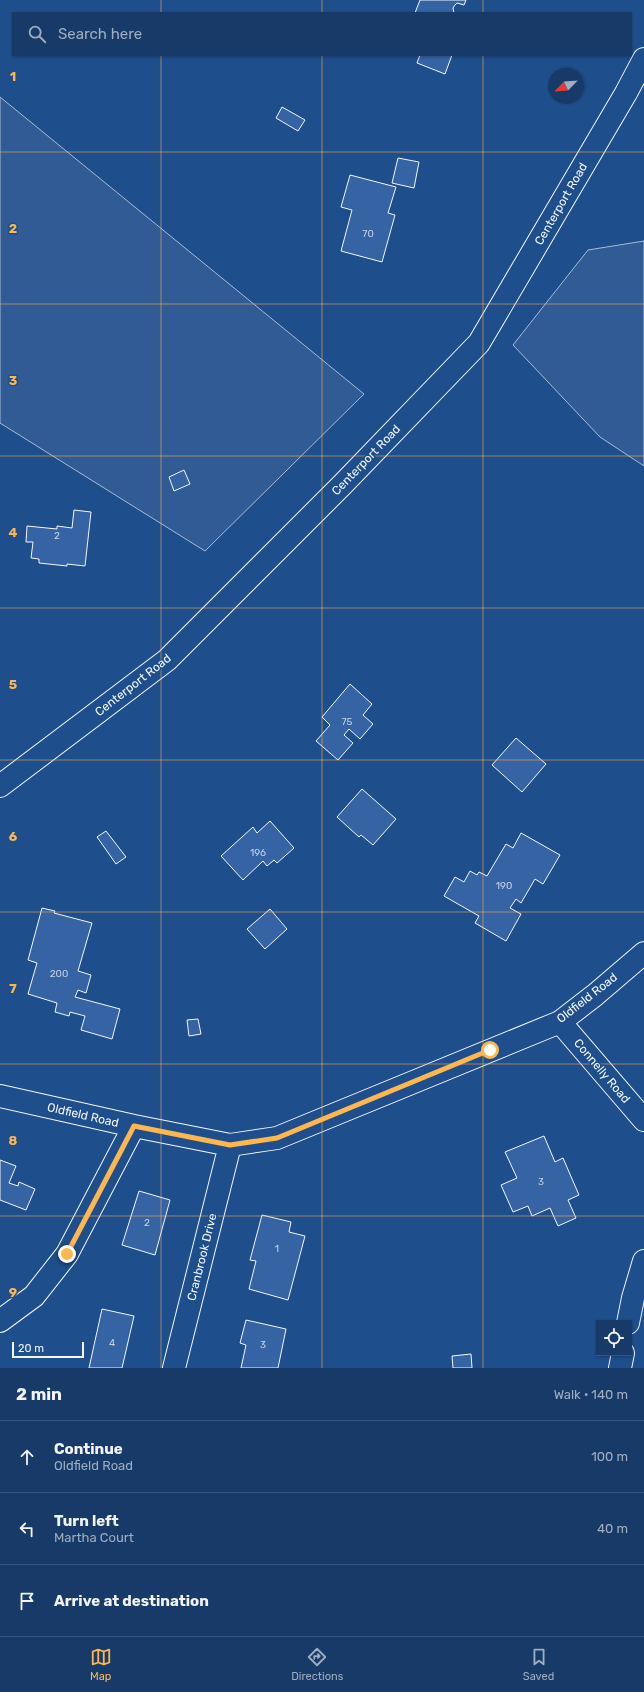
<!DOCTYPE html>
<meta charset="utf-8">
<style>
body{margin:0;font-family:Rubik,sans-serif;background:#244571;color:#f1f3f6}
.controls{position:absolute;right:12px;bottom:12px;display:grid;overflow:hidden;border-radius:0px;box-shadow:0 1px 3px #0004}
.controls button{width:36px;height:36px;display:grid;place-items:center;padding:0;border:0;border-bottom:1px solid #36547d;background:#173a69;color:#f1f3f6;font:20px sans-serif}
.compass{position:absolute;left:548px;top:68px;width:36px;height:36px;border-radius:50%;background:#173a69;box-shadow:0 1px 3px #0004;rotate:245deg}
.scale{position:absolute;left:12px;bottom:10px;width:72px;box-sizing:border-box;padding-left:4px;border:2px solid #f2f6ff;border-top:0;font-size:11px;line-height:14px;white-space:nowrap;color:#f2f6ff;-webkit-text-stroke:3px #1f4e8c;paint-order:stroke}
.stop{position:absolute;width:12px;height:12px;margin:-9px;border:3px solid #ffb74d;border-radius:50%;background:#fff}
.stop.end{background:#ffb74d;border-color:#fff;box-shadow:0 1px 4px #0008}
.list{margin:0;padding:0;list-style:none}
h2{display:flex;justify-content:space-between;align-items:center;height:52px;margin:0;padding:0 16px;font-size:17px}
h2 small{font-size:13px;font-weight:400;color:#9eadc0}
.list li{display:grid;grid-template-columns:26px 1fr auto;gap:12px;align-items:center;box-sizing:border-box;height:72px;padding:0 16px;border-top:1px solid #36547d}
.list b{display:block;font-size:15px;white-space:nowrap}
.list p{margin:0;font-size:13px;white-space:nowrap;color:#9eadc0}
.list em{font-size:13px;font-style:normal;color:#9eadc0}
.icon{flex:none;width:22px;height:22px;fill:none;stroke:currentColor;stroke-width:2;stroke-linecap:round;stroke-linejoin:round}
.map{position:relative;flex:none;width:644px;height:1368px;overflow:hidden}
.search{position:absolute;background:#173a69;box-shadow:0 1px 3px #0004;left:12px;right:12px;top:12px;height:44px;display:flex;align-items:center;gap:10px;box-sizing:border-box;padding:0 14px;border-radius:0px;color:#9eadc0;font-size:15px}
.sheet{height:268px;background:#173a69}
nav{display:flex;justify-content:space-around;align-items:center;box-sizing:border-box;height:56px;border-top:1px solid #36547d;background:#173a69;font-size:11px;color:#9eadc0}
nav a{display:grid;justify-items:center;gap:2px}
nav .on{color:#ffb74d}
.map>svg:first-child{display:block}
</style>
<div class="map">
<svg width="644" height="1368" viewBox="0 0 644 1368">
<rect width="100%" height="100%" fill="#1f4e8c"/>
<path fill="#305b95" stroke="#a8bbd7" d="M0,97L364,394L205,551L0,423Z
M644,241V466L600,437L513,345L588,250Z"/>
<path fill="#3563a3" stroke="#f2f6ff" d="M420,0H466L464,5L457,3L455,5L453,8L454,13H415Z
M420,55H452L445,74L417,63Z
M282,107L305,120L298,131L276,118Z
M398,158L419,162L414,188L392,183Z
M350,175L396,187L388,213L395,215L382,262L341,251L352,210L341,207Z
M184,470L190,484L174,491L169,477Z
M74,510L91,512L85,566L67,564V566L39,563V559L31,558L33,542H26L27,526L57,529V526L72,528Z
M350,684L372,704L363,715L373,724L360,739L349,729L344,735L353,743L338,760L316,741L330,725L322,717Z
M516,738L546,764L522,792L492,765Z
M362,789L396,819L373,845L361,835L359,837L337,817Z
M270,821L294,848L277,863L274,860L267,866L263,861L243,880L221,856L253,827L257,833Z
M106,831L126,857L116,864L97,837Z
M521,833L560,855L543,884L535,879L521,903L516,899L510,908L521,914L506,941L475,923L479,916L444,896L455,877L464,882L470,871L477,875L479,872L487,876L506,844L513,848Z
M42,908L55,911L54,913L92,923L78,971L91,975L86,993L78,990L75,997L120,1009L112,1039L81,1030L85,1016L70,1012L69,1016L55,1012L57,1003L28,994L37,963L28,960Z
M270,909L287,929L265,949L247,929Z
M198,1019L201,1034L189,1036L187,1020Z
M544,1136L555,1162L563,1158L579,1195L568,1200L576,1218L558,1226L550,1208L532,1216L528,1206L513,1212L501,1185L517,1178L505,1152Z
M0,1160L16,1166L9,1183L18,1186L19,1182L35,1189L26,1210L0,1200Z
M139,1191L170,1200L155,1255L122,1245Z
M262,1215L291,1222L289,1232L305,1236L288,1300L249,1289L256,1261L250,1260Z
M102,1309L134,1316L122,1368H89Z
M246,1320L286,1329L278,1368H241L246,1345L240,1343Z
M471,1354L472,1368H453L452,1356Z"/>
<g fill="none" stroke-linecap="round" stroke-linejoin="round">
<g stroke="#f2f6ff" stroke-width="24">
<path id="street" d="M560,1022L644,1120
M0,1096L134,1126L230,1145L277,1138L560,1022L595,995L644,953
M0,1321L34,1296L67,1254L134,1126
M628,1323L633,1298L644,1261
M174,1368L230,1145
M620,1368L623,1353"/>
</g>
<g stroke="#f2f6ff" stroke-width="24">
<path id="secondary" d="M0,786L167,660L343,484L479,343L626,93L644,59"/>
</g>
<use href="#street" stroke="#1f4e8c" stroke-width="22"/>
<use href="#secondary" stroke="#1f4e8c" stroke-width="22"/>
</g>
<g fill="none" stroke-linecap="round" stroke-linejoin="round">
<path stroke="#ffb74d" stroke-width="5" d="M67,1254L134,1126L230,1145L277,1138L490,1050"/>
</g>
<path fill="none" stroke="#ffb74d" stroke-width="1" stroke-opacity="0.55" d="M161,0V13M322,0V13M483,0V13M161,55V1368M322,55V1368M483,55V1368M0,152H644M0,304H644M0,456H644M0,608H644M0,760H644M0,912H644M0,1064H644M0,1216H644"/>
<g text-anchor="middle" stroke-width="3" stroke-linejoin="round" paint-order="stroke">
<g font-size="10" fill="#c3d1e8">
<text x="368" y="237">70</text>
<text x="57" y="539">2</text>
<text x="347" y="725">75</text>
<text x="258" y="856">196</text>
<text x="504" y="889">190</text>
<text x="59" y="977">200</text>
<text x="541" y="1185">3</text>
<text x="147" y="1226">2</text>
<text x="277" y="1252">1</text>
<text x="112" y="1346">4</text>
<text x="263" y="1348">3</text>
</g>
<g font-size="12" fill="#f2f6ff" stroke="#1f4e8c">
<text transform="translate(561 204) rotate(-60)" y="4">Centerport Road</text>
<text transform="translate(366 460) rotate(-46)" y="4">Centerport Road</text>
<text transform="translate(133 685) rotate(-38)" y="4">Centerport Road</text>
<text transform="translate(587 998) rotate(-38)" y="4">Oldfield Road</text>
<text transform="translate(602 1071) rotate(50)" y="4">Connelly Road</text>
<text transform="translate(83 1115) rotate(13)" y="4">Oldfield Road</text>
<text transform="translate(202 1257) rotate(-76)" y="4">Cranbrook Drive</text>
</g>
</g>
<g font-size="13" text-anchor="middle" font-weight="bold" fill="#ffb74d" stroke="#1f4e8c" stroke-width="3" stroke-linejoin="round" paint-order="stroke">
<text x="13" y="81">1</text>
<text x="13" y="233">2</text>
<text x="13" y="385">3</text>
<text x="13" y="537">4</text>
<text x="13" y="689">5</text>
<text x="13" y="841">6</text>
<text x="13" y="993">7</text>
<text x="13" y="1145">8</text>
<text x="13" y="1297">9</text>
</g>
</svg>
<div class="controls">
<button><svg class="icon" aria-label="locate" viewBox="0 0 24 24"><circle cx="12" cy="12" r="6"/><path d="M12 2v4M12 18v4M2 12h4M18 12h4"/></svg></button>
</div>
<svg class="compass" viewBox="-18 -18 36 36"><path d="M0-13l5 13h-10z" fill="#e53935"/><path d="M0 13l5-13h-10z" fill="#9eadc0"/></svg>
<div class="scale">20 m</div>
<div class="stop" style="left:490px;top:1050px"></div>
<div class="stop end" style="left:67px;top:1254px"></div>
<div class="search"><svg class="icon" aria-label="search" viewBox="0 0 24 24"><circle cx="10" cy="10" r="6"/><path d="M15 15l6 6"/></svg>Search here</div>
</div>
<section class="sheet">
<h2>2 min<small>Walk · 140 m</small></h2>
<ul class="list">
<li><svg class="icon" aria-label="ahead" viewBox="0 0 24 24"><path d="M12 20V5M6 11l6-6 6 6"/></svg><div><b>Continue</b><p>Oldfield Road</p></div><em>100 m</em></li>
<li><svg class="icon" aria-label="left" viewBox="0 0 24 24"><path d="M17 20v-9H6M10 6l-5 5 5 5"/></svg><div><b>Turn left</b><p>Martha Court</p></div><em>40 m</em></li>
<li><svg class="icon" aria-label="arrive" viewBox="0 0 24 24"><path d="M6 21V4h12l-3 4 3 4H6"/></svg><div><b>Arrive at destination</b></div></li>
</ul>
</section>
<nav>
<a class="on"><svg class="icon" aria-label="map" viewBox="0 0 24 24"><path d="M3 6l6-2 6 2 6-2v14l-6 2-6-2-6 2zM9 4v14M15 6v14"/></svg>Map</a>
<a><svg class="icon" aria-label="directions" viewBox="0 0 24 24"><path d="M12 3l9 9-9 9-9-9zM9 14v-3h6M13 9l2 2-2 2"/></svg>Directions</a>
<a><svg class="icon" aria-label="saved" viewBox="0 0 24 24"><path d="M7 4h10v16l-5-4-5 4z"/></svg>Saved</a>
</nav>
